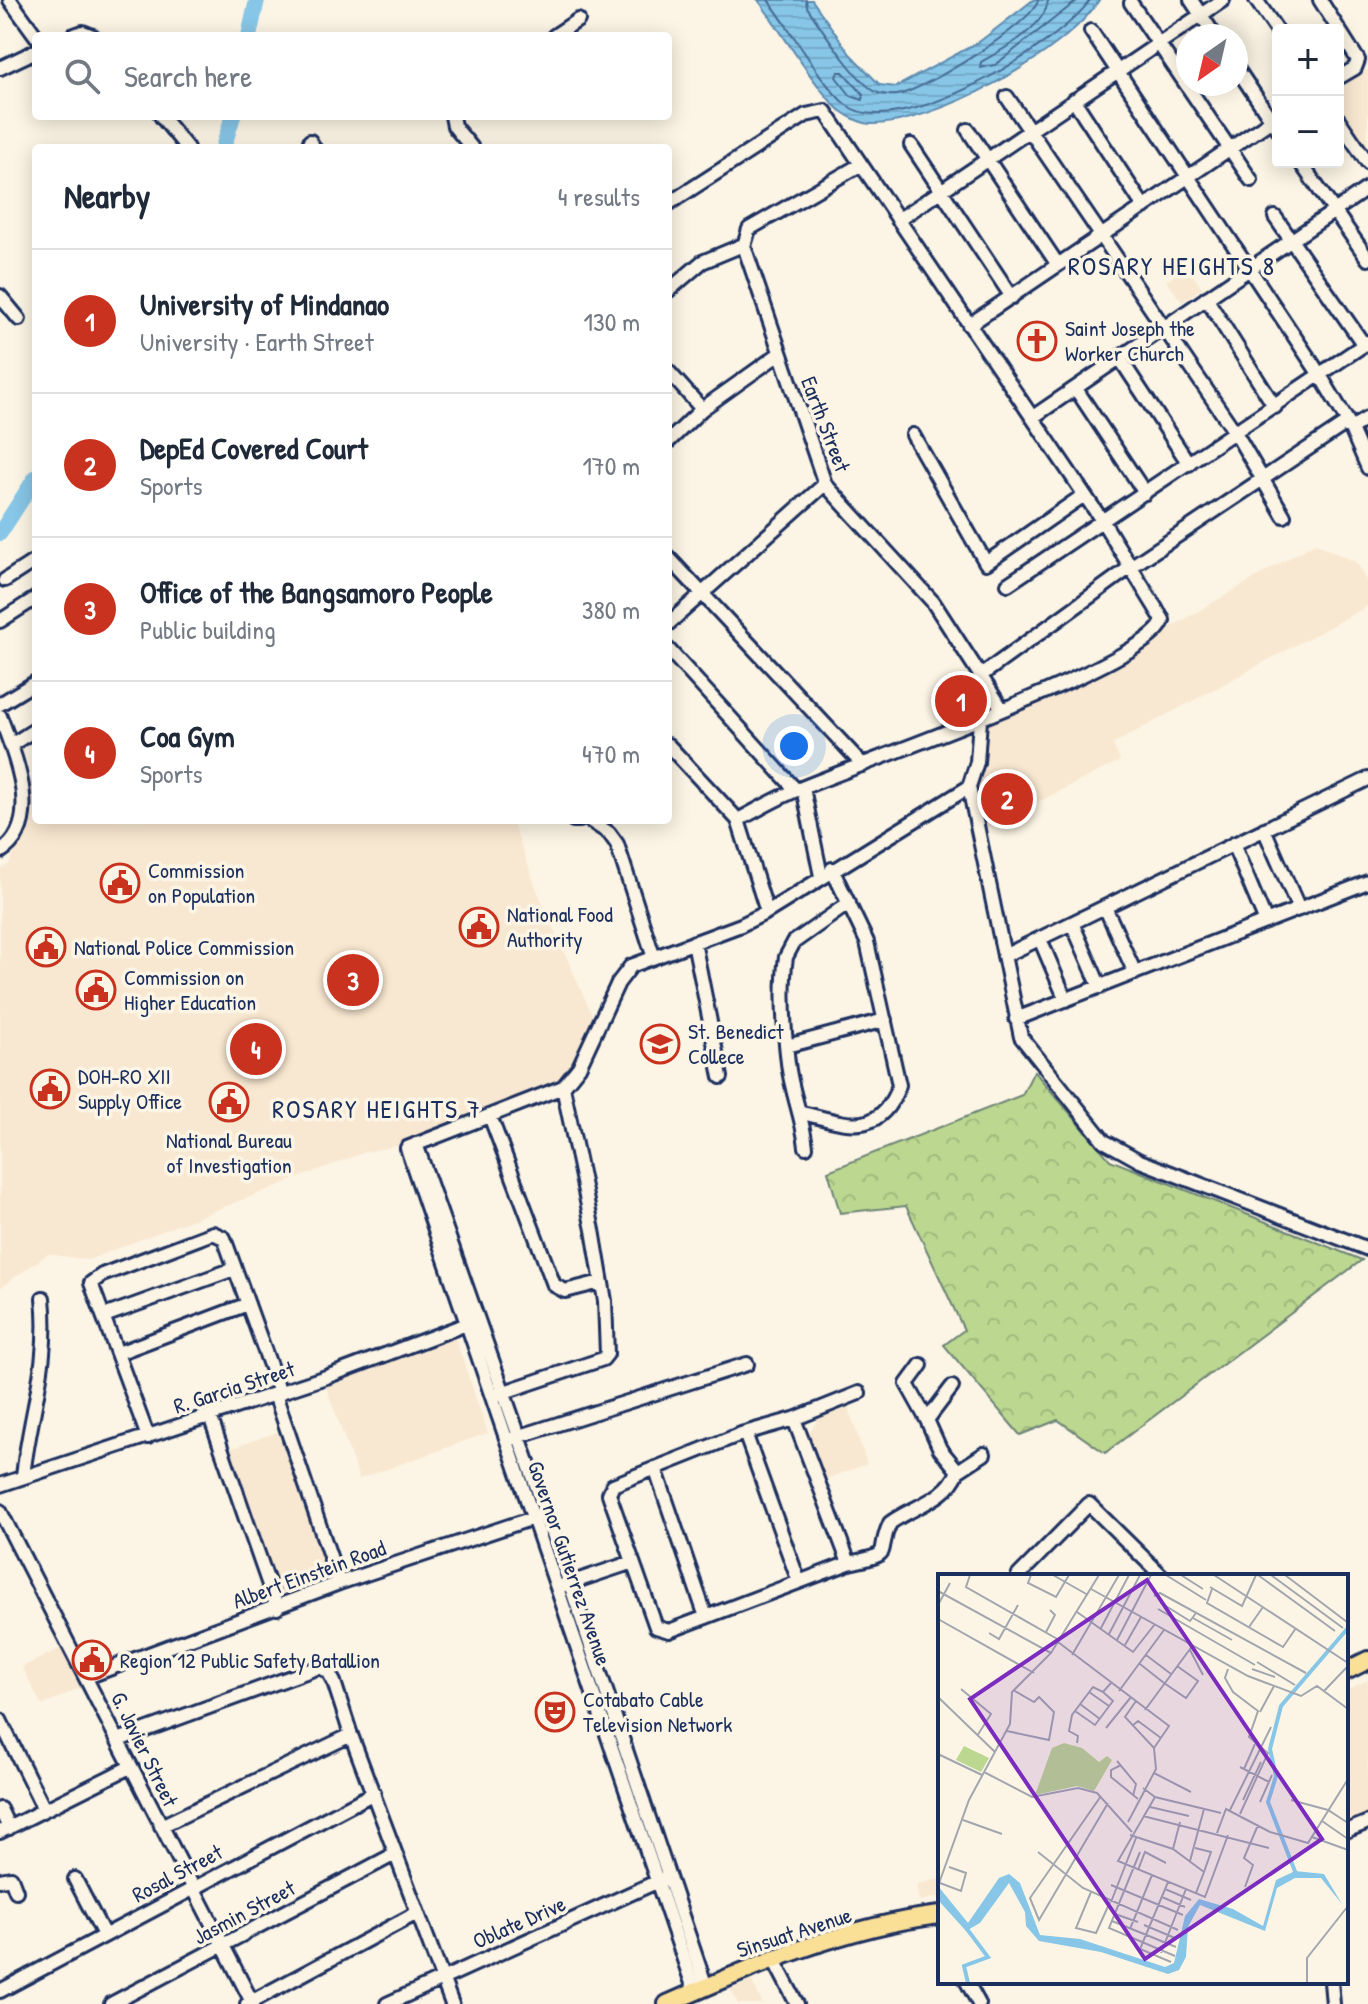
<!DOCTYPE html>
<meta charset="utf-8">
<style>
body{margin:0;font-family:"Patrick Hand",sans-serif;background:#f2f2f3;color:#1f2937}
.controls{position:absolute;right:24px;top:24px;display:grid;overflow:hidden;border-radius:8px;box-shadow:0 4px 20px #0003}
.controls button{width:72px;height:72px;display:grid;place-items:center;padding:0;border:0;border-bottom:2px solid #e0e1e3;background:#fff;color:#1f2937;font:40px sans-serif}
.compass{position:absolute;left:1176px;top:24px;width:72px;height:72px;border-radius:50%;background:#fff;box-shadow:0 4px 20px #0003;rotate:214deg}
.you{position:absolute;left:794px;top:746px;width:28px;height:28px;margin:-20px;border:6px solid #fff;border-radius:50%;background:#1a73e8;box-shadow:0 0 0 12px #1a73e833}
.badge{display:grid;place-items:center;width:52px;height:52px;border-radius:50%;background:#c8321e;color:#fff;font-size:26px;font-weight:700}
.pin{position:absolute;translate:-50% -50%;border:4px solid #fff;box-shadow:0 2px 8px #0006}
.list{margin:0;padding:0;list-style:none}
h2{display:flex;justify-content:space-between;align-items:center;height:104px;margin:0;padding:0 32px;font-size:34px}
h2 small{font-size:26px;font-weight:400;color:#747a83}
.list li{display:grid;grid-template-columns:52px 1fr auto;gap:24px;align-items:center;box-sizing:border-box;height:144px;padding:0 32px;border-top:2px solid #e0e1e3}
.list b{display:block;font-size:30px;white-space:nowrap}
.list p{margin:0;font-size:26px;white-space:nowrap;color:#747a83}
.list em{font-size:26px;font-style:normal;color:#747a83}
.icon{flex:none;width:44px;height:44px;fill:none;stroke:currentColor;stroke-width:2;stroke-linecap:round;stroke-linejoin:round}
.map{position:relative;flex:none;width:1368px;height:2004px;overflow:hidden}
.search{position:absolute;background:#fff;box-shadow:0 4px 20px #0003;left:32px;top:32px;width:640px;height:88px;display:flex;align-items:center;gap:20px;box-sizing:border-box;padding:0 28px;border-radius:8px;color:#747a83;font-size:30px}
.panel{position:absolute;background:#fff;box-shadow:0 4px 20px #0003;left:32px;top:144px;width:640px;height:680px;border-radius:8px}
.map>svg:first-child{display:block}
</style>
<div class="map">
<svg width="1368" height="2004" viewBox="0 0 1368 2004">
<defs>
<pattern id="park-crowns" width="20" height="18" patternUnits="userSpaceOnUse" patternTransform="scale(2)"><rect width="20" height="18" fill="#bcd78f"/><path d="M2 6a3 3 0 1 1 6 0M12 15a3 3 0 1 1 6 0" fill="none" stroke="#a1b97e"/></pattern>
<pattern id="water-rules" width="6" height="5" patternUnits="userSpaceOnUse" patternTransform="scale(2)"><rect width="6" height="5" fill="#87c6e7"/><path d="M0 2.5h6" fill="none" stroke="#74aac9"/></pattern>
</defs>
<rect width="100%" height="100%" fill="#fcf5e5"/>
<filter id="ink" filterUnits="userSpaceOnUse"><feTurbulence type="fractalNoise" baseFrequency=".0125" numOctaves="2"/><feDisplacementMap in="SourceGraphic" scale="16" xChannelSelector="R" yChannelSelector="G"/><feConvolveMatrix kernelMatrix="1 2 1 2 8 2 1 2 1" color-interpolation-filters="sRGB"/></filter>
<g filter="url(#ink)">
<path fill="#f9e8d1" d="M1368,69V157L1338,115V90Z
M1187,267L1202,288L1182,302L1166,281Z
M1315,543L1357,563L1368,585V606L1113,744L1120,761L982,830L973,790L980,776L986,722L1132,659L1171,627Z
M36,779V820H512L539,895L595,1021L584,1048L564,1081L402,1145L365,1152L88,1260L48,1254L0,1288V869L9,864L19,840L27,780Z
M455,1337L488,1433L359,1479L325,1384Z
M848,1406L867,1464L823,1480L808,1436L818,1419Z
M280,1431L335,1585L279,1603L224,1451Z
M61,1648L81,1687L42,1706L22,1667Z
M1368,1680V1817L1346,1825V1690Z
M940,1879V1897L919,1901L916,1884Z
M751,1980L763,2004H738L731,1990Z"/>
<path fill="url(#park-crowns)" stroke="#6c8376" stroke-width="2" d="M1034,1071L1110,1160L1362,1260L1105,1453L1058,1420L1020,1435L944,1345L964,1330L906,1206L840,1213L828,1171L1022,1095Z"/>
<path fill="url(#water-rules)" stroke="#5c8ab0" stroke-width="2" d="M758,0H812L850,54L880,85L896,87L979,42L1033,0H1099C1067,53 932,126 870,124C861,123 849,117 842,112C823,100 776,23 758,0Z"/>
<g fill="none" stroke-linecap="round" stroke-linejoin="round">
<path stroke="#466b95" stroke-width="2" d="M768,0C789,26 822,85 845,104C894,146 1060,45 1090,0
M806,0L807,7C820,26 859,86 878,93C882,94 892,96 897,95C921,92 1036,22 1038,0
M1048,0C1046,27 1002,50 981,62L980,68L995,65L1078,0
M838,72H843L863,94V100L851,96L836,77Z"/>
<path stroke="#87c6e7" stroke-width="16" d="M249,36L257,0
M223,148L233,116
M0,533L36,477"/>
<g stroke="#1b2f5e" stroke-width="18">
<path id="minor" d="M10,0L36,36
M1191,0L1215,36
M1256,0L1278,32
M1320,0L1358,60L1355,68L1338,78
M1131,3L1251,180
M1091,31L1320,375L1348,422L1368,468
M72,36L83,32L93,36
M554,36L578,20
M1236,67L1278,130
M0,68L36,51
M1007,97L1235,432L1284,516
M1074,100L1144,207
M161,116L187,148
M452,116L454,126L472,148
M1338,119L1368,163
M968,130L1058,265
M310,141L314,148
M911,145L1012,297
M1300,162L1368,259
M860,165L749,229L744,246L825,484L933,602L1002,709
M668,204L806,115L825,111L1103,522L1163,620C1156,662 849,767 797,790C777,798 757,810 738,820
M1275,217L1364,345
M898,220L1223,0
M668,291L702,262L743,245
M0,296L19,319
M1206,298L1275,407
M969,325L1278,116
M1119,357L1189,464
M668,371L702,409
M1076,389L1145,493
M1033,417L1368,188
M1351,428L1368,418
M913,435L986,563L1084,495
M668,442L702,409L779,354
M668,557L863,765
M5,580L36,560
M1008,584L1368,342
M0,621L36,598
M668,624L825,484
M668,649L796,790
M983,674L1132,566L1348,422
M0,704L36,682
M0,716C14,754 45,824 0,852
M11,745L36,729
M668,745L738,820L767,912
M969,787L1021,1037L1104,1141L1140,1161L1368,1249
M803,788L821,876
M573,820H580
M589,820L609,833L617,844L653,955
M1264,829L1299,909
M1233,844L1266,922
M1105,907L1135,973
M1072,923L1100,987
M1040,939L1066,1000
M694,942L721,1077
M1004,956L1368,779
M1016,1019L1368,882
M787,1046L885,1020
M802,1113C845,1123 879,1140 899,1085L867,942L832,869
M490,1116L554,1285L565,1291L601,1282
M416,1144L546,1513L706,1987
M806,1147C803,1117 791,1092 788,1063C784,1029 781,990 786,957L794,942L849,903
M104,1316L234,1269
M118,1353L248,1304
M921,1365L907,1384L927,1420
M275,1394L339,1583
M498,1394L603,1359L607,1354L605,1301L593,1230L563,1087
M210,1416L277,1608
M794,1419L859,1393
M745,1433L799,1582
M148,1437L91,1283L102,1275L213,1233L224,1238L280,1393
M514,1438L747,1364
M655,1468L706,1617
M958,1471L984,1454
M23,1476C30,1413 50,1363 43,1298
M0,1485L326,1377L472,1322
M0,1511L253,2004
M633,1562L609,1494L613,1485L741,1434L794,1419L849,1563
M1018,1576L1089,1504L1162,1576
M564,1585L633,1562L656,1627L669,1631L849,1563C897,1553 875,1555 890,1523C913,1506 947,1500 958,1471L940,1449L927,1420L952,1387
M87,1677L339,1583L539,1516
M0,1720L44,1809
M118,1740L319,1667L328,1671L334,1682L351,1735L452,2004
M0,1809L9,1828
M161,1826L351,1735
M1346,1831L1368,1822
M0,1832L130,1767
M75,1879L104,1935
M0,1880L11,1878L16,1891
M773,1958L797,2004
M967,1982L979,2004
M1331,1982L1333,2004
M0,1991L374,1793
M695,1992L407,1148L563,1087L579,1067L618,983L631,966L741,925L767,912L969,787L977,762L980,720
M111,2004L395,1854
M247,2004L417,1913
M387,2004L665,1878"/>
</g>
<g stroke="#1b2f5e" stroke-width="22">
<path id="major" d="M1346,1671L1368,1660
M667,2004C753,1966 845,1926 940,1915"/>
</g>
<use href="#minor" stroke="#fcf5e5" stroke-width="12"/>
<use href="#major" stroke="#fadf96" stroke-width="16"/>
</g>
</g>
<defs>
<g id="church-ring" transform="scale(2)"><circle r="9.5" fill="#fcf5e5" stroke="#c8321e" stroke-width="1.5"/><path d="M-1.2-6h2.4v3.5h3.3v2.4h-3.3V6h-2.4V-.1h-3.3v-2.4h3.3Z" fill="#c8321e"/></g>
<g id="civic-ring" transform="scale(2)"><circle r="9.5" fill="#fcf5e5" stroke="#c8321e" stroke-width="1.5"/><path d="M-.6-6.5H3V-4.5H.6V-3L4-1V1h2V6H-6V1h2V-1L-.6-3ZM-1.2 2.5V6h2.4V2.5Z" fill="#c8321e"/></g>
<g id="university-ring" transform="scale(2)"><circle r="9.5" fill="#fcf5e5" stroke="#c8321e" stroke-width="1.5"/><path d="M0-5L7-2L0 1L-7-2ZM-4 1L0 2.5L4 1V4Q0 6-4 4Z" fill="#c8321e"/></g>
<g id="theatre-ring" transform="scale(2)"><circle r="9.5" fill="#fcf5e5" stroke="#c8321e" stroke-width="1.5"/><path d="M-5-5.5Q0-4 5-5.5V0Q5 5 0 6Q-5 5-5 0ZM-3.3-2.5H-1v1.5H-3.3ZM1-2.5H3.3v1.5H1ZM-2.8 1Q0 5.5 2.8 1Z" fill="#c8321e"/></g>
</defs>
<g fill-rule="evenodd">
<use href="#church-ring" x="1037" y="341"/>
<use href="#civic-ring" x="120" y="883"/>
<use href="#civic-ring" x="479" y="927"/>
<use href="#civic-ring" x="46" y="947"/>
<use href="#civic-ring" x="96" y="990"/>
<use href="#university-ring" x="660" y="1044"/>
<use href="#civic-ring" x="50" y="1089"/>
<use href="#civic-ring" x="229" y="1102"/>
<use href="#civic-ring" x="92" y="1660"/>
<use href="#theatre-ring" x="555" y="1712"/>
</g>
<g text-anchor="middle" stroke-width="7" stroke-linejoin="round" paint-order="stroke">
<g font-size="22" fill="#1b2f5e" stroke="#fcf5e5" text-anchor="start">
<text x="1065" y="336">Saint Joseph the<tspan x="1065" dy="25">Worker Church</tspan></text>
<text x="148" y="878">Commission<tspan x="148" dy="25">on Population</tspan></text>
<text x="507" y="922">National Food<tspan x="507" dy="25">Authority</tspan></text>
<text x="74" y="955">National Police Commission</text>
<text x="124" y="985">Commission on<tspan x="124" dy="25">Higher Education</tspan></text>
<text x="688" y="1039">St. Benedict<tspan x="688" dy="25">Collece</tspan></text>
<text x="78" y="1084">DOH-RO XII<tspan x="78" dy="25">Supply Office</tspan></text>
<text x="229" y="1148" text-anchor="middle">National Bureau<tspan x="229" dy="25">of Investigation</tspan></text>
<text x="120" y="1668">Region 12 Public Safety Batallion</text>
<text x="583" y="1707">Cotabato Cable<tspan x="583" dy="25">Television Network</tspan></text>
</g>
<g font-size="22" fill="#1b2f5e" stroke="#fcf5e5">
<text transform="translate(826 424) rotate(69)" y="8">Earth Street</text>
<text transform="translate(234 1387) rotate(-18)" y="8">R. Garcia Street</text>
<text transform="translate(570 1563) rotate(71)" y="8">Governor Gutierrez Avenue</text>
<text transform="translate(309 1574) rotate(-20)" y="8">Albert Einstein Road</text>
<text transform="translate(145 1749) rotate(64)" y="8">G. Javier Street</text>
<text transform="translate(177 1873) rotate(-28)" y="8">Rosal Street</text>
<text transform="translate(244 1912) rotate(-28)" y="8">Jasmin Street</text>
<text transform="translate(519 1922) rotate(-24)" y="8">Oblate Drive</text>
<text transform="translate(794 1932) rotate(-18)" y="8">Sinsuat Avenue</text>
</g>
<g font-size="26" letter-spacing="2" fill="#1b2f5e" stroke="#fcf5e5">
<text x="1172" y="275">ROSARY HEIGHTS 8</text>
<text x="377" y="1118">ROSARY HEIGHTS 7</text>
</g>
</g>
<g transform="translate(938 1574)">
<rect width="410" height="410" fill="#fcf5e5"/>
<path d="M26,172L51,184L43,198L18,186Z" fill="#bcd78f"/>
<path d="M126,169L144,174L161,188L169,182L174,186L156,217L139,212L97,221L114,174Z" fill="#bcd78f"/>
<path d="M357,297L386,300L404,330L383,304H357L339,314L327,357L262,331L250,353L248,383L241,396L230,400L163,378L101,367L88,352L87,338L71,309L42,349L28,357L0,326V312L30,349L61,304L71,300L82,309L102,361L142,365L227,393L236,389L247,342L261,325L295,335L325,352L338,306Z" fill="#87c6e7"/>
<path fill="none" stroke="#87c6e7" stroke-width="4" d="M358,300L330,228L338,202L332,175L343,132L410,54M29,355L50,383L26,392L30,409"/>
<path fill="none" stroke="#a2a6af" stroke-width="2" d="M32,1L28,13L121,66M93,1L90,9L118,23L131,1M115,1L150,21M228,1L268,26M243,1L265,15M276,1L410,89M320,1L397,57M333,1L405,54M347,1L409,48M272,13L304,32L318,1M153,15L310,102L363,122L379,112L410,135M274,15L269,29L345,73L358,54M0,17L113,79M216,22L222,19L368,99M223,29L252,47L258,39M0,31L12,9M220,35L317,91M139,38L195,78L217,50M255,44L294,66M0,45L96,99M311,53L325,33M163,54L191,1M108,58L117,41L112,36M51,59L61,65L80,31M171,60L202,1M179,66L213,1M120,68L231,152L216,174L218,195L190,248M187,71L203,43M252,76L265,101M134,81L181,1M208,81L233,100M319,88L357,111M202,90L226,109M290,95L287,104L295,118L320,137L311,163L330,179L302,240M314,95L337,103M226,109L248,124L260,107L239,92M23,115L53,140L39,162M181,117L226,56M386,117L410,92M151,118L171,132M0,123L57,178M198,127L187,143L216,174M142,130L162,145M207,136L255,71M137,137L157,151L175,127L165,118M322,138L336,112M194,152L200,147L223,164M168,154L193,123M69,157L111,166L116,138L101,123L96,128L75,116M139,169L140,162L131,157L134,141L155,113L165,118L173,109M0,180L44,201M179,187L198,210L195,222M183,191L173,196V203L200,225M302,193L331,208M306,195L317,170M46,198L94,223L140,214L159,219L194,258M216,199L253,218M205,214L217,223L283,239M163,222L92,324L101,346L170,229M217,223L180,287L267,323L290,261M305,226L323,188M353,226L390,236L410,249M322,228L334,201M212,233L251,242M292,236L333,153M205,242L331,274M25,246L64,260M384,247L410,265M279,259L288,235L332,258L370,269L410,205M192,261L235,275L266,298L258,319M374,263L410,276M257,274L273,278L266,298M235,275L242,248M100,278L145,314L240,356M202,278L171,354L237,382M252,287L266,235M200,296L207,278L228,289M230,308L202,375L233,388M2,309L23,317L28,299L11,293M173,311L245,341M0,312L31,226L72,150L74,118L113,79L161,1M307,313L315,291L306,284L320,251M227,315L253,326M153,318L138,354L158,359L172,328M224,323L247,333M173,328L198,264M177,340L200,348M174,347L238,373M206,351L237,364M192,355L214,301M223,379L248,315M369,409V384L410,332"/>
<path fill="#7b2cbf" fill-opacity="0.15" stroke="#7b2cbf" stroke-width="4" d="M209,6L384,265L207,385L32,125Z"/>
<rect width="410" height="410" fill="none" stroke="#1b2f5e" stroke-width="4"/>
</g>
</svg>
<div class="controls">
<button>+</button>
<button>−</button>
</div>
<svg class="compass" viewBox="-18 -18 36 36"><path d="M0-13l5 13h-10z" fill="#e53935"/><path d="M0 13l5-13h-10z" fill="#747a83"/></svg>
<div class="you"></div>
<div class="pin badge" style="left:961px;top:701px">1</div>
<div class="pin badge" style="left:1007px;top:799px">2</div>
<div class="pin badge" style="left:353px;top:980px">3</div>
<div class="pin badge" style="left:256px;top:1049px">4</div>
<div class="search"><svg class="icon" aria-label="search" viewBox="0 0 24 24"><circle cx="10" cy="10" r="6"/><path d="M15 15l6 6"/></svg>Search here</div>
<section class="panel">
<h2>Nearby<small>4 results</small></h2>
<ul class="list">
<li><span class="badge">1</span><div><b>University of Mindanao</b><p>University · Earth Street</p></div><em>130 m</em></li>
<li><span class="badge">2</span><div><b>DepEd Covered Court</b><p>Sports</p></div><em>170 m</em></li>
<li><span class="badge">3</span><div><b>Office of the Bangsamoro People</b><p>Public building</p></div><em>380 m</em></li>
<li><span class="badge">4</span><div><b>Coa Gym</b><p>Sports</p></div><em>470 m</em></li>
</ul>
</section>
</div>
